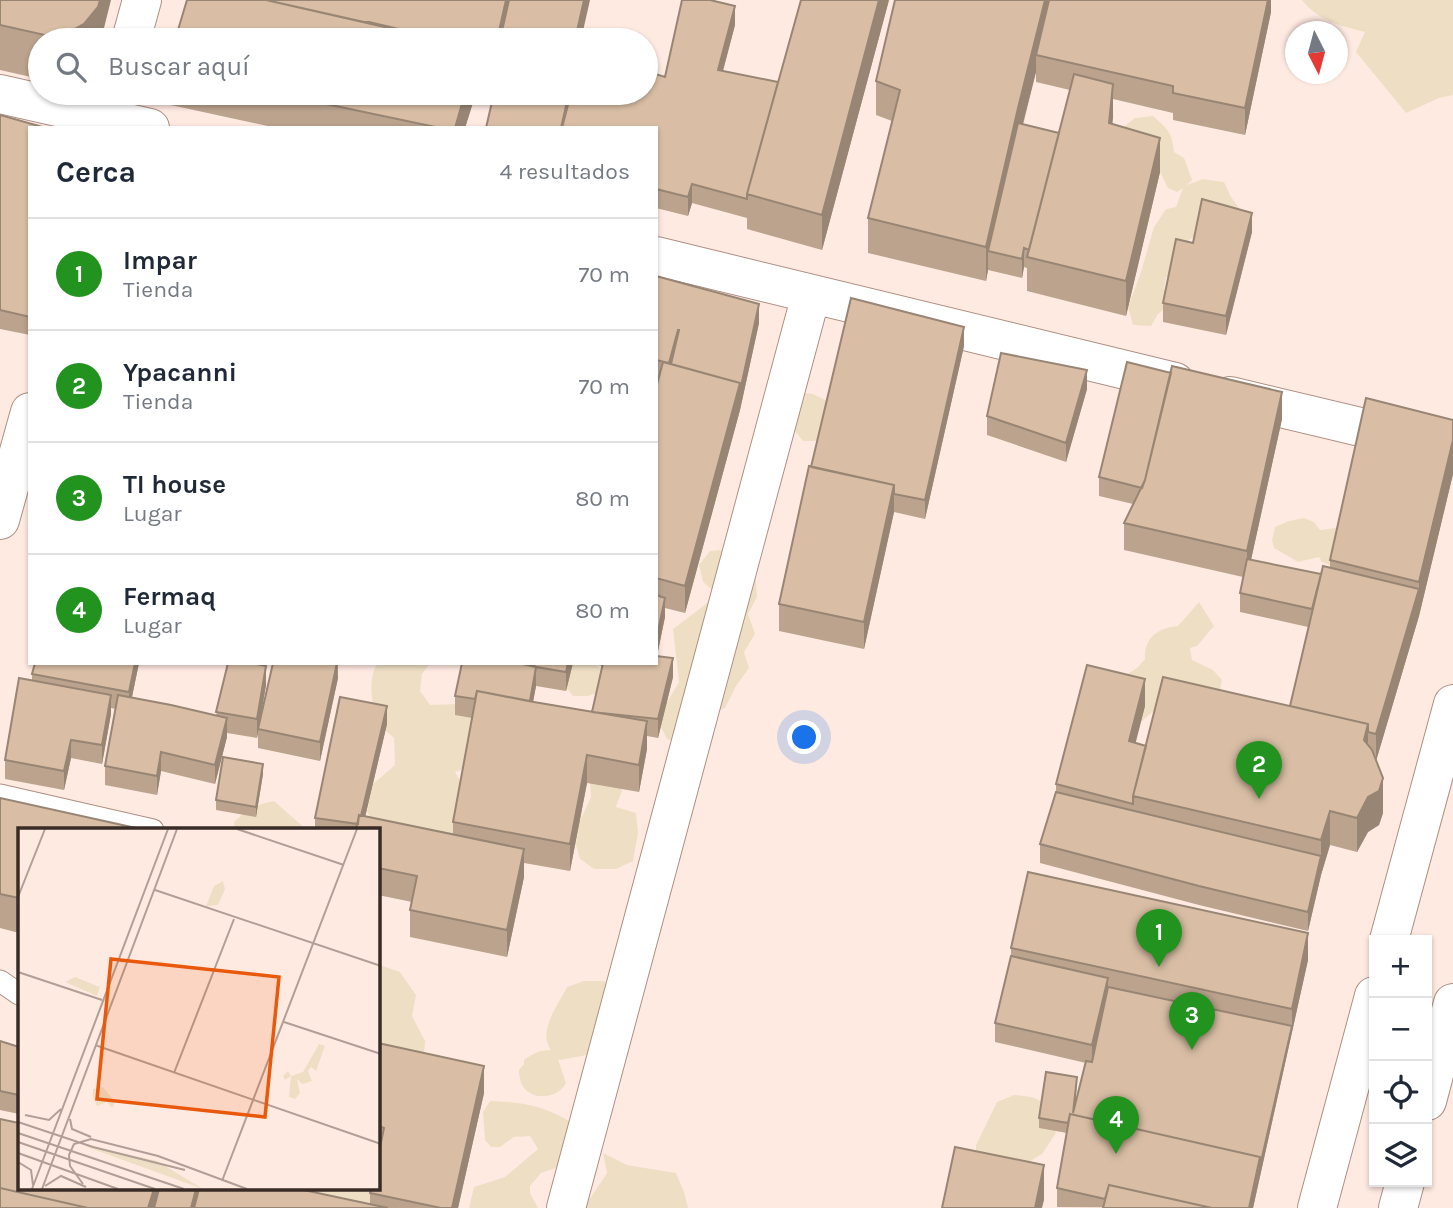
<!DOCTYPE html>
<html lang="es">
<meta charset="utf-8">
<style>
body{margin:0;font-family:Karla,sans-serif;background:#f2f2f3;color:#1f2937}
.controls{position:absolute;right:21px;bottom:21px;display:grid;overflow:hidden;border-radius:0px;box-shadow:0 2px 5px #0004}
.controls button{width:63px;height:63px;display:grid;place-items:center;padding:0;border:0;border-bottom:2px solid #e0e1e3;background:#fff;color:#1f2937;font:35px sans-serif}
.compass{position:absolute;left:1285px;top:21px;width:63px;height:63px;border-radius:50%;background:#fff;box-shadow:0 2px 5px #0004;rotate:174deg}
.you{position:absolute;left:805px;top:738px;width:24px;height:24px;margin:-18px;border:5px solid #fff;border-radius:50%;background:#1a73e8;box-shadow:0 0 0 10px #1a73e833}
.badge{display:grid;place-items:center;width:46px;height:46px;border-radius:50%;background:#21931e;color:#fff;font-size:23px;font-weight:700}
.pin{position:absolute;translate:-50% -58px;filter:drop-shadow(0 2px 4px #0008)}
.pin::after{content:'';position:absolute;top:37px;width:24px;height:21px;background:inherit;clip-path:polygon(0 0,100% 0,50% 100%)}
.list{margin:0;padding:0;list-style:none}
h2{display:flex;justify-content:space-between;align-items:center;height:91px;margin:0;padding:0 28px;font-size:30px}
h2 small{font-size:23px;font-weight:400;color:#747a83}
.list li{display:grid;grid-template-columns:46px 1fr auto;gap:21px;align-items:center;box-sizing:border-box;height:112px;padding:0 28px;border-top:2px solid #e0e1e3}
.list b{display:block;font-size:26px;white-space:nowrap}
.list p{margin:0;font-size:23px;white-space:nowrap;color:#747a83}
.list em{font-size:23px;font-style:normal;color:#747a83}
.icon{flex:none;width:38px;height:38px;fill:none;stroke:currentColor;stroke-width:2;stroke-linecap:round;stroke-linejoin:round}
.map{position:relative;flex:none;width:1453px;height:1208px;overflow:hidden}
.search{position:absolute;background:#fff;box-shadow:0 2px 5px #0004;left:28px;top:28px;width:630px;height:77px;display:flex;align-items:center;gap:18px;box-sizing:border-box;padding:0 24px;border-radius:38px;color:#747a83;font-size:26px}
.panel{position:absolute;background:#fff;box-shadow:0 2px 5px #0004;left:28px;top:126px;width:630px;height:539px;border-radius:0px}
.map>svg:first-child{display:block}
</style>
<div class="map">
<svg width="1453" height="1208" viewBox="0 0 1453 1208">
<rect width="100%" height="100%" fill="#ffeae2"/>
<path fill="#eedfc4" d="M1302,0H1453V95L1439,98L1406,113L1356,52L1365,32C1341,26 1318,21 1302,0Z
M623,31L635,40H602L608,34Z
M1153,116C1167,128 1172,132 1174,152L1184,158L1192,180L1187,185L1203,179L1224,182L1231,197L1239,208L1222,232L1207,229L1189,240L1179,269L1166,277L1164,288L1172,303L1158,314L1151,326L1133,325L1128,307L1141,272L1154,227L1166,209L1176,207L1183,188L1177,192L1168,188L1160,172L1122,128L1135,118Z
M799,392L813,394L829,402L835,429L815,441H803L793,429Z
M1304,518L1314,522L1320,530L1344,527L1334,567L1322,562L1319,557L1298,562L1274,548L1272,540L1275,527L1289,521Z
M724,550L752,569L756,581L757,597L748,614L755,634L744,652L749,668L736,686L725,708L709,715L677,742L667,739L661,727L663,709L679,682L673,629L718,595L703,582L699,565L710,551Z
M1199,602L1214,626L1197,646L1190,648L1192,660L1213,670L1222,680L1219,695L1162,704L1136,726L1126,675L1137,668L1145,659C1144,638 1157,628 1178,626Z
M378,663H430L422,674L420,691L430,705L457,704L480,718L468,767L455,772L470,798L447,860L393,849L367,812L373,784L395,765L394,738C390,734 384,730 381,725C371,711 367,676 378,663Z
M564,663H594L606,674L600,692L588,696H573L558,677Z
M614,774L622,791L616,807L636,813L638,833L633,861L616,869H594L580,859L576,845L579,823L591,797L590,782Z
M274,801L307,830H235L234,822C248,809 255,805 274,801Z
M380,965L400,972L416,995L412,1016L425,1041L423,1066L378,1090V966Z
M584,981H604L618,994L612,1039L587,1055L560,1060L558,1059L566,1083C560,1096 538,1101 527,1091C521,1086 519,1078 519,1070L524,1064V1060C532,1054 540,1050 551,1050C537,1032 558,1005 567,987Z
M1014,1095C1047,1097 1047,1104 1056,1133L1042,1154L1017,1169L976,1158V1145L997,1102Z
M490,1101C523,1102 546,1106 574,1124L567,1164L541,1173L530,1186V1193L538,1208H469L474,1187L505,1177L538,1149L530,1136L514,1137L500,1147H491L485,1140L483,1112Z
M603,1153L627,1165L676,1173L684,1192L688,1208H586L585,1206L607,1173Z
M305,1189H378L379,1208H319Z"/>
<g fill="none" stroke-linecap="round" stroke-linejoin="round">
<g stroke="#ae8f82" stroke-width="23">
<path id="lane" d="M0,795L153,830
M0,981L19,994"/>
</g>
<g stroke="#ae8f82" stroke-width="40">
<path id="street" d="M131,40L142,0
M0,94L150,128
M656,256L1175,382
M1230,396L1453,449
M0,520L30,412
M566,1208L811,295"/>
</g>
<g stroke="#ae8f82" stroke-width="40">
<path id="highway" d="M1389,940L1453,704
M1427,1101L1453,1003
M1317,1208L1374,996
M1398,1208L1405,1182"/>
</g>
<use href="#lane" stroke="#fff" stroke-width="21"/>
<use href="#street" stroke="#fff" stroke-width="38"/>
<use href="#highway" stroke="#fff" stroke-width="38"/>
</g>
<path fill="#bba38e" fill-rule="evenodd" d="M0,0L101,40H40V79L0,70Z
M889,0L822,250L747,229V218L692,203L688,216L656,208V128L630,96L665,77L735,25L723,71L778,82Z
M1271,0V12L1245,135L1173,120V113L1113,99L1112,124L1160,172L1126,316L1027,291V268L1024,267L1022,278L988,270L986,281L868,253V218L892,121L876,115V81ZM1036,72V82L1070,90L1059,133L1023,125Z
M166,93H476L465,128H277L166,104Z
M0,115L30,128V335L0,329Z
M1252,232L1226,335L1163,322V303L1193,243Z
M656,276L759,323L740,410L685,613L665,608V617L657,656L673,677L658,738L647,736V749L639,792L587,783L570,871L524,863V877L507,957L410,937V910L412,902L378,895V830H315V818L387,724L365,817L453,835V822L472,718L455,715V696L462,663H522L531,666V663H573L566,691L536,686L533,702L592,712L602,666L591,663H656V388L659,379H656Z
M964,346L925,519L894,512L864,649L779,631V604L811,467Z
M1087,389L1066,462L987,435V416Z
M1282,419L1251,560L1321,574L1330,567V560L1453,420V474L1419,616L1376,761L1383,813L1379,825L1368,832L1357,852L1330,845L1321,875L1308,931L1199,905L1040,863V844L1056,792V784L1145,706L1135,743L1146,746L1290,706L1308,627L1240,612V593L1243,577L1124,550V523L1133,504L1099,496V477Z
M139,663L132,697L216,716L227,664L224,663H251L266,685L261,714L338,663V678L320,761L258,748V733L257,738L227,733V737L215,784L161,771L157,795L105,785V766L116,709L111,708V714L102,764L71,758L64,790L5,779V760L32,681V674Z
M263,774L256,817L216,810V800Z
M0,798L19,830V933L0,928Z
M1011,948L1308,960L1253,1208L1057,1207V1188L1067,1133L1039,1128V1118L1077,1087L1075,1104L1086,1063L995,1042V1023L1011,956Z
M0,1041L19,1047V1114L0,1110Z
M378,1043L484,1093L458,1208H0L19,1189L370,1204V1193L379,1154Z"/>
<path fill="#988574" d="M100,0H111L101,40H58V38Z
M506,0H510L501,40H497Z
M584,0H590L581,40H575Z
M879,0H889L822,250V215Z
M1045,0H1054L1036,55V72L1018,142L988,251V270L986,281V247L1018,108Z
M1268,0H1271V12L1245,135V108Z
M735,6V25L718,89V70Z
M1113,84V118L1109,158V123Z
M465,93H476L465,128H455Z
M569,93H572L565,128H561Z
M1160,138V172L1126,316V281Z
M692,184V203L688,216V197Z
M1252,213V232L1226,335V316Z
M1024,248V267L1022,278V259Z
M759,304V323L740,410L685,613V586Z
M964,327V346L925,519V500Z
M678,330V349L671,372L669,363Z
M1087,370V389L1066,462V443Z
M1282,392V419L1247,578V551Z
M1453,440V474L1419,616L1376,761V734L1419,589V582Z
M894,485V512L864,649V622Z
M665,598V617L656,660V641Z
M673,658V677L658,738V719Z
M135,663H139L129,711V692Z
M337,663L338,678L320,761V742Z
M568,663H573L566,691V672Z
M266,666V685L257,738V719Z
M536,667V686L528,728V710Z
M1145,679V706L1129,769V741Z
M111,695V714L102,764V745Z
M387,706V724L362,830L359,824Z
M227,718V737L215,784V765Z
M647,721V749L639,792V765Z
M1368,724V759L1364,740Z
M71,740V758L64,790V771Z
M161,752V771L157,795V776Z
M587,755V783L570,871V844Z
M263,764V774L256,817V807Z
M1383,778V813L1379,825L1368,832L1357,852V818L1368,797Z
M1330,811V845L1321,875L1308,931V912L1321,856V840Z
M524,849V877L507,957V930Z
M1308,933V960L1253,1208H1249L1292,1026V1009Z
M1108,978V996L1092,1064V1045Z
M484,1066V1093L458,1208H452Z
M1044,1165V1200L1042,1208H1035Z
M154,1189H162L156,1208H148Z
M196,1189H200L196,1208H191Z"/>
<path fill="#d9bea5" stroke="#988574" stroke-width="2" d="M0,0H100L98,7L84,24L58,38L0,25Z
M187,0H266L389,28L464,40H175Z
M266,0H506L497,40H464L403,30L369,22H364Z
M509,0H584L575,40H500Z
M682,0H710L735,6L718,70L778,82L747,194V199L692,184L688,197L656,189V128H562L571,93H616L630,96L631,93H646V71L665,77Z
M801,0H879L822,215L747,194Z
M895,0H1045L1018,108L986,247L868,218L900,90L876,81Z
M1049,0H1268L1245,108L1173,93V86L1036,55Z
M1074,74L1113,84L1109,123L1160,138L1126,281L1027,257Z
M274,93H465L455,128H440Z
M494,93H569L561,128H486Z
M0,115L46,128H30V317L0,310Z
M1018,123L1059,133L1029,250L1024,248L1022,259L988,251Z
M1202,199L1252,213L1226,316L1163,303L1176,239L1193,243Z
M656,276L759,304L740,391V383L671,364L679,330H678L669,363L656,360Z
M851,298L964,327L925,500L894,494V485L811,467Z
M1001,353L1087,370L1066,443L987,416Z
M663,362L740,383L685,586L656,578V388Z
M1127,362L1171,373L1145,480L1142,488L1099,477Z
M1172,366L1282,392L1247,551L1124,523L1145,480Z
M1366,398L1453,420V440L1419,582L1330,560Z
M809,466L894,485L864,622L779,604Z
M1247,559L1321,574L1312,609L1240,593Z
M1323,566L1419,589L1376,734L1368,732V724L1290,706Z
M656,595L665,598L656,641Z
M656,656L673,658L658,719L592,712L603,663H656Z
M35,663H135L129,692L32,674Z
M228,663H251L266,666L257,719L216,712Z
M273,663H337L320,742L258,729Z
M462,663H518L536,667L531,663H568L566,672L536,667L530,701L477,691L475,699L455,696Z
M1087,665L1145,679L1129,741L1146,746L1133,796V804L1056,784Z
M1163,677L1368,724L1364,740L1372,750L1383,778L1379,791L1368,797L1357,818L1330,811L1321,840L1133,796Z
M19,678L111,695L102,745L71,740L64,771L5,760Z
M477,691L528,701L647,721L639,765L587,755L570,844L453,822Z
M118,695L171,705L227,718L215,765L161,752L157,776L105,766Z
M340,697L387,706L361,816L359,815L358,824L315,818Z
M223,757L263,764L256,807L216,800Z
M1056,792L1321,856L1308,912L1199,886L1040,844Z
M0,798L145,830H19V898L0,894Z
M359,815L524,849L507,930L410,910L417,876L378,868V830H356Z
M1028,872L1308,933L1292,1009L1011,948Z
M1011,956L1108,978L1092,1045L995,1023Z
M1108,987L1292,1026L1260,1166V1157L1070,1114L1068,1123L1039,1118L1046,1072L1077,1077L1073,1113L1086,1061L1092,1062Z
M0,1041L19,1047V1095L0,1091Z
M378,1043L484,1066L452,1208H441L370,1193L371,1189H378V1157L384,1128L378,1126Z
M1070,1114L1260,1157L1249,1208H1212L1109,1185L1105,1199L1057,1188Z
M0,1119L19,1123V1189H154L148,1208H88L0,1188Z
M955,1147L1044,1165L1035,1208H942Z
M1109,1185L1212,1208H1103Z
M0,1188L88,1208H0Z
M159,1189H196L191,1208H154Z
M199,1189H299L388,1208H194Z"/>
<g transform="translate(18 828)">
<rect width="362" height="362" fill="#ffeae2"/>
<path d="M205,53L207,61L200,77L188,78L196,58ZM57,149L82,159L79,168L47,154ZM301,216L307,218L298,243L293,239L290,243L294,253L284,256L279,251L282,265L277,271L271,269L273,248L267,252L265,248L270,243L273,248L285,244ZM85,259L97,274L94,280L89,274L79,278L75,269V261ZM69,317L139,333L185,361L69,319Z" fill="#eedfc4"/>
<path fill="none" stroke="#b09e97" stroke-width="2" d="M219,1L326,37M137,62L363,138M0,69L27,1M0,144L84,172M266,194L363,226M77,217L363,316M156,245L216,91M7,287L31,292L43,281M52,291L54,301L73,309M0,294L75,319L167,342M0,305L166,361M0,314L137,361M0,325L100,361M0,334L13,342L15,357M204,353L339,1M65,356L52,338L51,327L56,316L73,311L140,328L229,361M27,358L43,348L68,359M14,361L150,1M24,361L159,1"/>
<path fill="#e8590c" fill-opacity="0.15" stroke="#e8590c" stroke-width="3.5" d="M93,131L261,149L247,289L79,271Z"/>
<rect width="362" height="362" fill="none" stroke="#392c27" stroke-width="3.5"/>
</g>
</svg>
<div class="controls">
<button>+</button>
<button>−</button>
<button><svg class="icon" aria-label="locate" viewBox="0 0 24 24"><circle cx="12" cy="12" r="6"/><path d="M12 2v4M12 18v4M2 12h4M18 12h4"/></svg></button>
<button><svg class="icon" aria-label="layers" viewBox="0 0 24 24"><path d="M12 4l9 5-9 5-9-5zM3 14l9 5 9-5"/></svg></button>
</div>
<svg class="compass" viewBox="-18 -18 36 36"><path d="M0-13l5 13h-10z" fill="#e53935"/><path d="M0 13l5-13h-10z" fill="#747a83"/></svg>
<div class="you"></div>
<div class="pin badge" style="left:1159px;top:967px">1</div>
<div class="pin badge" style="left:1259px;top:799px">2</div>
<div class="pin badge" style="left:1192px;top:1050px">3</div>
<div class="pin badge" style="left:1116px;top:1154px">4</div>
<div class="search"><svg class="icon" aria-label="search" viewBox="0 0 24 24"><circle cx="10" cy="10" r="6"/><path d="M15 15l6 6"/></svg>Buscar aquí</div>
<section class="panel">
<h2>Cerca<small>4 resultados</small></h2>
<ul class="list">
<li><span class="badge">1</span><div><b>Impar</b><p>Tienda</p></div><em>70 m</em></li>
<li><span class="badge">2</span><div><b>Ypacanni</b><p>Tienda</p></div><em>70 m</em></li>
<li><span class="badge">3</span><div><b>TI house</b><p>Lugar</p></div><em>80 m</em></li>
<li><span class="badge">4</span><div><b>Fermaq</b><p>Lugar</p></div><em>80 m</em></li>
</ul>
</section>
</div>
